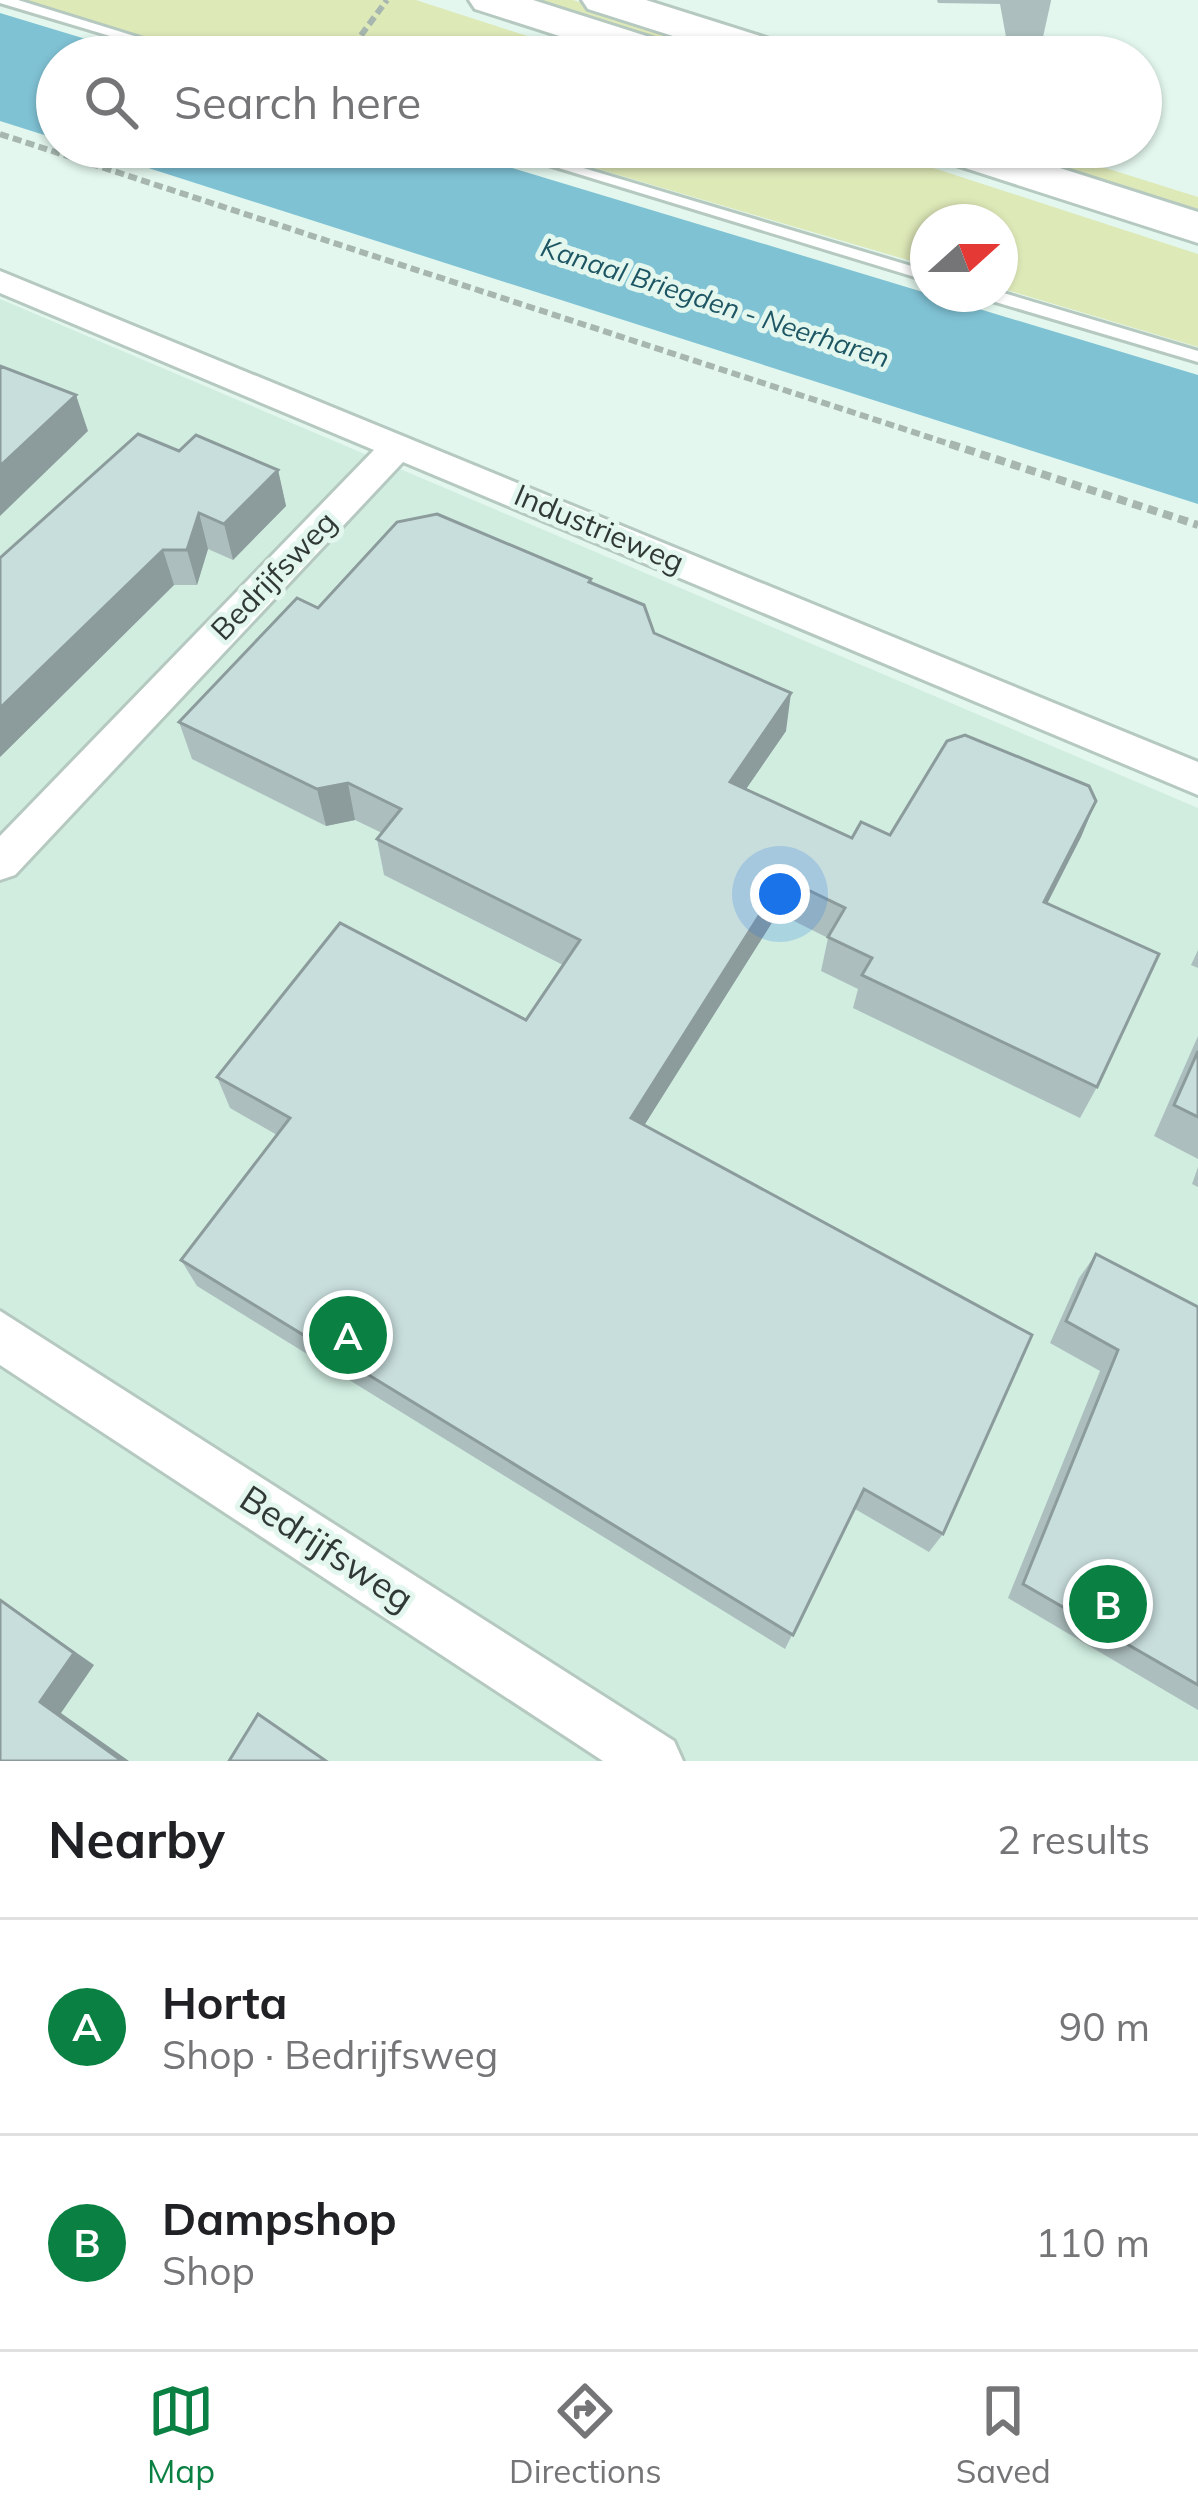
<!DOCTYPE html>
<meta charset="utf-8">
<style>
body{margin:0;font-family:Mulish,sans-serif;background:#f6f6f6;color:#202124}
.compass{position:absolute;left:910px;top:204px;width:108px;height:108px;border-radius:50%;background:#fff;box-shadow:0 3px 9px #0004;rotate:69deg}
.you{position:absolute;left:780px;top:894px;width:42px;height:42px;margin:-30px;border:9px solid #fff;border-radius:50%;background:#1a73e8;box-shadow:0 0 0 18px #1a73e833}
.badge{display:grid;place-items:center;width:78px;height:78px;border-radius:50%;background:#0b8043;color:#fff;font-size:39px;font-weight:700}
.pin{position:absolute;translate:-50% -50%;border:6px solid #fff;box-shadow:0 3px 12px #0006}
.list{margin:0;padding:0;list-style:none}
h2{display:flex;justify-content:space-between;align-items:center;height:156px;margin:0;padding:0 48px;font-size:51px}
h2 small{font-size:39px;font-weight:400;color:#757577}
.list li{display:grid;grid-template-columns:78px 1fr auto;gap:36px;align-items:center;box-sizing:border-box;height:216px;padding:0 48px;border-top:3px solid #e0e0e0}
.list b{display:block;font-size:45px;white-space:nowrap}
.list p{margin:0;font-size:39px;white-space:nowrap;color:#757577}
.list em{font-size:39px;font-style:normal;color:#757577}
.icon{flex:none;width:66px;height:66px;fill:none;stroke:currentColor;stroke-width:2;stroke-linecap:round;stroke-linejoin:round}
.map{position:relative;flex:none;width:1198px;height:1761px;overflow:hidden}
.search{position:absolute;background:#fff;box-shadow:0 3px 9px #0004;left:36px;right:36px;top:36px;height:132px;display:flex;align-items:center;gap:30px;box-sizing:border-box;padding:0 42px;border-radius:66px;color:#757577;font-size:45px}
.sheet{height:588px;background:#fff}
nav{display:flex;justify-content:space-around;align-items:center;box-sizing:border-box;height:168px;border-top:3px solid #e0e0e0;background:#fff;font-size:33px;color:#757577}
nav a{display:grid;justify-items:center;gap:6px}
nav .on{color:#0b8043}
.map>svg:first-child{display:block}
</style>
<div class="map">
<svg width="1198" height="1761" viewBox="0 0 1198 1761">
<rect width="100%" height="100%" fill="#e3f7ee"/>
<path fill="#d0ede0" d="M0,299L1198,808V1761H0Z"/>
<path fill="#dee9b8" d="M18,0H416L592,57H214Z
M516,0H573L754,57H695Z
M523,147H869L1198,254V347L1000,288V222H928V266Z
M977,147H1039L1198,197V217Z"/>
<path fill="#7fc2d4" d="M0,13L145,57H57V139L0,121Z
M83,147H443L1198,375V504Z"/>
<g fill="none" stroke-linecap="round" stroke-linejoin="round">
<g stroke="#b5c9c0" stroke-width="6">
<path id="lane" d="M0,0H18L202,57H180L0,3Z
M490,147H513L928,271V281Z
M1000,292L1198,351V362L982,298L980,294Z"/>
</g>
<g stroke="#b5c9c0" stroke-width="6">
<path id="street" d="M0,271L1198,762V795L403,462L15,875L0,880V836L374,450L0,293Z
M0,1311L674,1741L683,1761H603L0,1365Z"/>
</g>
<g stroke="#b5c9c0" stroke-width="6">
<path id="primary" d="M469,0H533L662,41L669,50L664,57H625L475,9Z
M582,0H646L798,48L805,57H739L588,9Z
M924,147H994L1198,212V243L931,157Z"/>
</g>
<path stroke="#a7b7b0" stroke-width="6" stroke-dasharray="9 4.5" stroke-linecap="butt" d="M345,57L387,0
M0,134L959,447"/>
<path stroke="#a7b7b0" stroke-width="8" stroke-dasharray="10 6" stroke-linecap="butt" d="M950,444L1198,525"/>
<use href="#lane" fill="#fff" fill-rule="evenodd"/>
<use href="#street" fill="#fff" fill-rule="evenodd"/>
<use href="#primary" fill="#fff" fill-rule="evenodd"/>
</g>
<path fill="#acbfbe" d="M937,0H1051V1L1043,37H1006L1000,4L938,3Z
M179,451L278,470L286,506L233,560L208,549L197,585H174L0,757Z
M591,579V583L654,633L786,731L746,789L852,838L890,835L1096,801L1081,837L1047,904L1097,1087L1080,1118L853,1008L858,989L821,971L828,938L778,913L644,1125L943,1534L929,1552L855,1509L785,1649L197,1286L181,1260L277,1135L230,1108L217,1077L526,1020L563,965L384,875L377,839L382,833L355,820L326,826L192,759L179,722L318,608Z
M1198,950V968L1191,965Z
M1198,1036V1159L1154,1136Z
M1198,1167V1187L1192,1184Z
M1096,1254L1198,1307V1710L1008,1598L1100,1371L1050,1343L1079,1278Z"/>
<path fill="#8c9b9b" d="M76,395L88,431L0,516V466Z
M278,470L286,506L233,560L224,524Z
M199,513L208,549L197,585L187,550Z
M163,550L174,585L0,757V708Z
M791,693L786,731L726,818L730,782Z
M348,783L355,820L326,826L317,789Z
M1096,801L1081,837L1030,937L1044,902Z
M783,878L778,913L630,1148L631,1118Z
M0,1599L94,1665L61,1713L129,1761H122L40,1702Z"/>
<path fill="#c8dedd" stroke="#8c9b9b" stroke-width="3" d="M0,366L76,395L0,466Z
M138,434L179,451L196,435L278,470L224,524L199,513L187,550H163L0,708V558Z
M437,514L591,579L589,582L644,605L654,633L791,693L730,782L852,838L861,822L890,835L947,741L965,735L1089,786L1096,801L1044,902L1159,954L1097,1087L862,975L872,958L828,937L845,908L783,878L631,1118L1032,1335L943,1534L864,1489L793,1635L181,1260L290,1118L217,1077L340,923L526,1020L580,940L377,839L401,809L348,783L317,789L179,722L297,598L318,608L397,522Z
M1198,1051V1117L1174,1105Z
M1096,1254L1198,1307V1685L1023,1584L1118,1350L1066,1321Z
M0,1600L74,1653L40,1702L122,1761H0Z
M258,1714L326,1761H229Z"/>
<g text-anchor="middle" stroke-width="10" stroke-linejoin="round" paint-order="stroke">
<g font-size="27" font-style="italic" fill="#1e5664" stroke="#e3f7ee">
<text transform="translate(715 303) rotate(18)" y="9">Kanaal Briegden - Neerharen</text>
</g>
<g font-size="30" fill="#313936" stroke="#e3f7ee">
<text transform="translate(599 529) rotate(23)" y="10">Industrieweg</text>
<text transform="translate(274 576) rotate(-46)" y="10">Bedrijfsweg</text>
</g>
<g font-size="36" fill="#313936" stroke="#e3f7ee">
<text transform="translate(327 1548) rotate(33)" y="13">Bedrijfsweg</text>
</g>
</g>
</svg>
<svg class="compass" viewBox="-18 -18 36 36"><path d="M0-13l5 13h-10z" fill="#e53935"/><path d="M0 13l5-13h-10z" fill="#757577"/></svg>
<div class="you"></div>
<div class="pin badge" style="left:348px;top:1335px">A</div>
<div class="pin badge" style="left:1108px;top:1604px">B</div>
<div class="search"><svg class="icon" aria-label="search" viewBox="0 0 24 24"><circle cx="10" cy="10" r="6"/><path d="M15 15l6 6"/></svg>Search here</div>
</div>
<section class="sheet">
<h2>Nearby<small>2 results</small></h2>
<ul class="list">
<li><span class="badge">A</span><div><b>Horta</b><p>Shop · Bedrijfsweg</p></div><em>90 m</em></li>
<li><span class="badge">B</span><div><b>Dampshop</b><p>Shop</p></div><em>110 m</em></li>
</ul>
</section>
<nav>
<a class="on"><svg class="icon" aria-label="map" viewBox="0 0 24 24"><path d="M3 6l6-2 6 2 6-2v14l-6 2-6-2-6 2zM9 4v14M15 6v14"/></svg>Map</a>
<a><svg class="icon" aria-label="directions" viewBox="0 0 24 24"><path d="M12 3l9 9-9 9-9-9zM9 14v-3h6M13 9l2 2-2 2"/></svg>Directions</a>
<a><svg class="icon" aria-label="saved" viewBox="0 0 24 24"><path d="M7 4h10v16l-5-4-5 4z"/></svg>Saved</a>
</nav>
